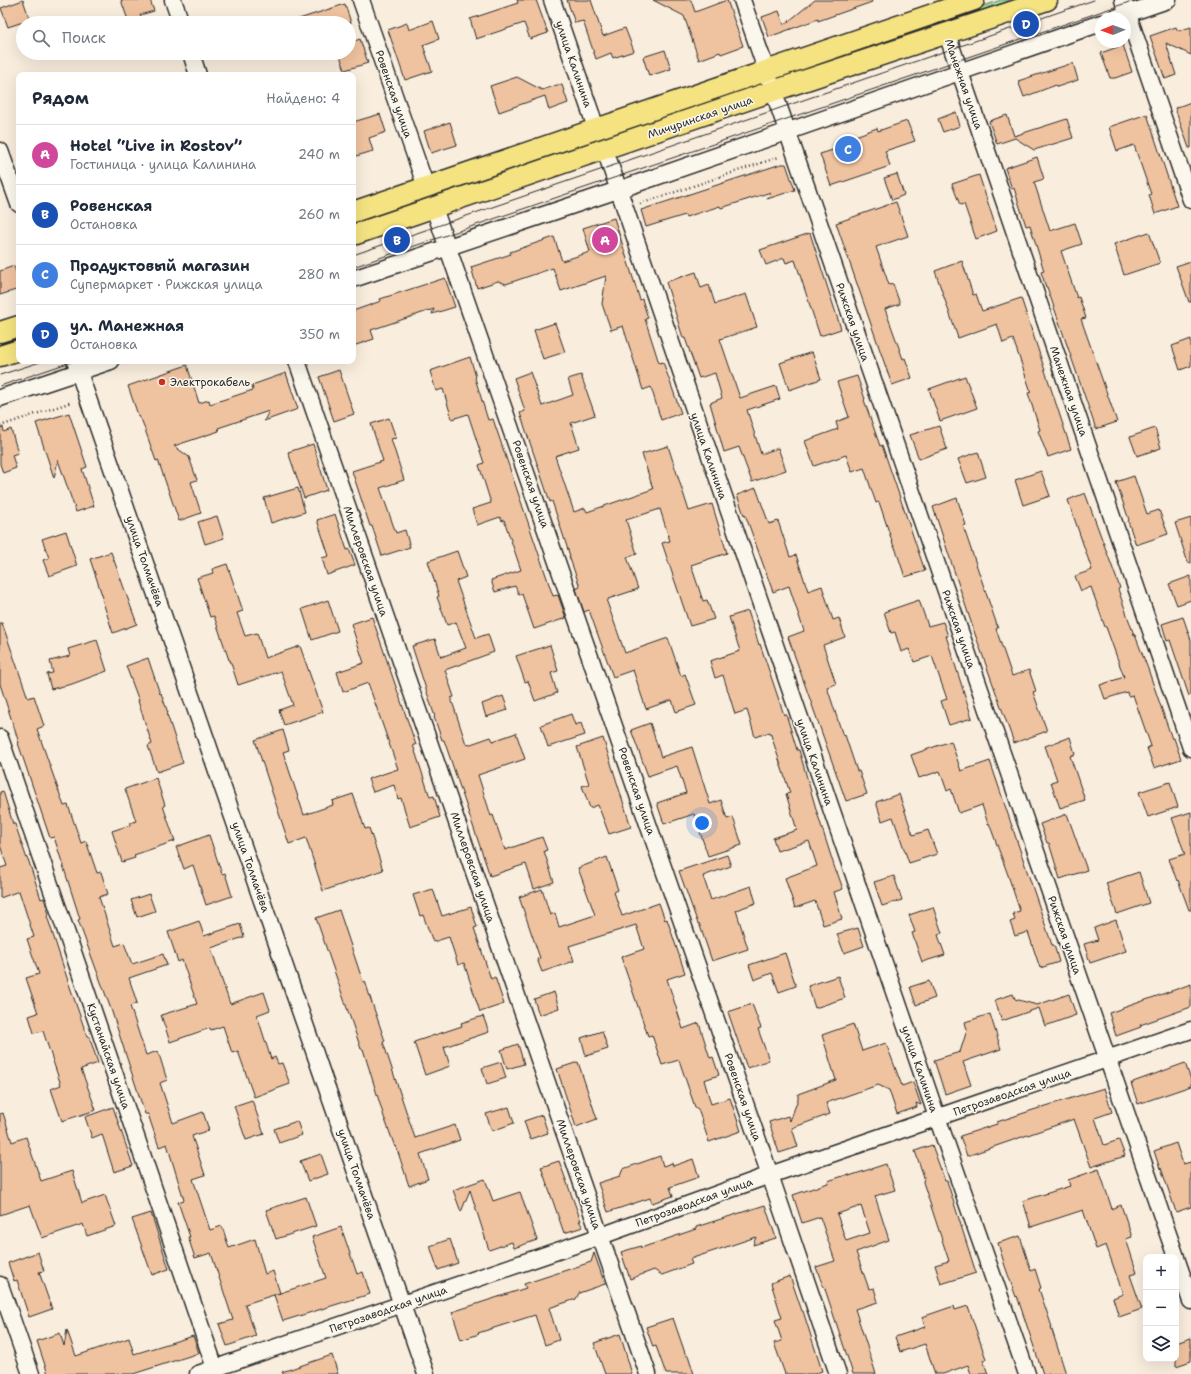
<!DOCTYPE html>
<html lang="ru">
<meta charset="utf-8">
<style>
body{margin:0;font-family:"Shantell Sans",sans-serif;background:#f6f6f7;color:#1f2937}
.controls{position:absolute;right:12px;bottom:12px;display:grid;overflow:hidden;border-radius:8px;box-shadow:0 4px 16px #0002}
.controls button{width:36px;height:36px;display:grid;place-items:center;padding:0;border:0;border-bottom:1px solid #e0e1e3;background:#fff;color:#1f2937;font:20px sans-serif}
.compass{position:absolute;left:1095px;top:12px;width:36px;height:36px;border-radius:50%;background:#fff;box-shadow:0 4px 16px #0002;rotate:269deg}
.you{position:absolute;left:702px;top:823px;width:14px;height:14px;margin:-10px;border:3px solid #fff;border-radius:50%;background:#1a73e8;box-shadow:0 0 0 6px #1a73e833}
.badge{display:grid;place-items:center;width:26px;height:26px;border-radius:50%;background:#0f766e;color:#fff;font-size:13px;font-weight:700}
.pin{position:absolute;translate:-50% -50%;border:2px solid #fff;box-shadow:0 1px 4px #0006}
.list{margin:0;padding:0;list-style:none}
h2{display:flex;justify-content:space-between;align-items:center;height:52px;margin:0;padding:0 16px;font-size:17px}
h2 small{font-size:13px;font-weight:400;color:#747a83}
.list li{display:grid;grid-template-columns:26px 1fr auto;gap:12px;align-items:center;box-sizing:border-box;height:60px;padding:0 16px;border-top:1px solid #e0e1e3}
.list b{display:block;font-size:15px;white-space:nowrap}
.list p{margin:0;font-size:13px;white-space:nowrap;color:#747a83}
.list em{font-size:13px;font-style:normal;color:#747a83}
.icon{flex:none;width:22px;height:22px;fill:none;stroke:currentColor;stroke-width:2;stroke-linecap:round;stroke-linejoin:round}
.map{position:relative;flex:none;width:1191px;height:1374px;overflow:hidden}
.search{position:absolute;background:#fff;box-shadow:0 4px 16px #0002;left:16px;top:16px;width:340px;height:44px;display:flex;align-items:center;gap:10px;box-sizing:border-box;padding:0 14px;border-radius:22px;color:#747a83;font-size:15px}
.panel{position:absolute;background:#fff;box-shadow:0 4px 16px #0002;left:16px;top:72px;width:340px;height:292px;border-radius:8px}
.map>svg:first-child{display:block}
</style>
<div class="map">
<svg width="1191" height="1374" viewBox="0 0 1191 1374">
<defs>
<pattern id="grass-tufts" width="24" height="20" patternUnits="userSpaceOnUse"><rect width="24" height="20" fill="#a2dea5"/><path d="M3 7l-1-3M5 7V3M7 7l1-3M15 17l-1-3M17 17v-4M19 17l1-3" fill="none" stroke="#8cbf8e"/></pattern>
</defs>
<rect width="100%" height="100%" fill="#f9eddd"/>
<filter id="ink" filterUnits="userSpaceOnUse"><feTurbulence type="fractalNoise" baseFrequency=".025" numOctaves="2"/><feDisplacementMap in="SourceGraphic" scale="8" xChannelSelector="R" yChannelSelector="G"/><feConvolveMatrix kernelMatrix="1 2 1 2 8 2 1 2 1" color-interpolation-filters="sRGB"/></filter>
<g filter="url(#ink)">
<path fill="url(#grass-tufts)" stroke="#668468" d="M1001,0H1015L784,79L782,74Z
M750,87L751,91L353,226V222Z"/>
<path fill="#f0c3a0" stroke="#2b2b2b" fill-rule="evenodd" d="M23,0L31,23H20L8,27L1,8Z
M121,0H150L154,11L140,15L142,20L133,23H129Z
M517,0H536L548,33L530,39L524,23L476,39L470,19L518,3Z
M567,0H591L603,36L625,28L634,51L613,58L611,53L596,59L583,21L575,23Z
M653,0H691L695,12L727,0L743,46L721,54L720,52L699,60L684,16Z
M815,0H871L872,2L818,21V19L769,37L762,17L779,11L784,25Z
M345,4L351,23H297L296,20Z
M433,21L439,39L423,45L432,71L405,80L388,30L407,23L409,30Z
M1176,27L1178,31L1191,27V55L1166,43L1176,75L1165,79L1150,36Z
M360,39L368,63L345,70L339,53H349V43Z
M1123,45L1132,72L1115,78H1110L1101,53Z
M665,50L671,69L649,76L643,57Z
M1073,63L1078,80L1057,87L1056,85L1024,97L1018,81Z
M517,77L542,90L557,85H562L568,103L549,110L545,96L499,112L490,86Z
M1191,102V148H1189L1175,108Z
M956,112L960,126L943,132L938,119Z
M380,114L386,132L369,138L373,151L353,157V122Z
M1147,114L1177,206L1155,214L1149,195L1151,194L1134,145L1117,151L1109,127Z
M1007,115L1014,136L1067,119L1073,138L1034,150L1015,138L997,144L989,121Z
M907,121L915,141L885,151L890,166L831,186L820,154L852,144L850,138L877,128L878,131Z
M450,122L457,145L431,153L424,131Z
M1037,157L1044,179L1034,182L1050,231L1075,223L1082,244L1061,251L1077,298L1079,297L1086,318L1081,319L1117,422L1096,429L1047,287H1046L1041,272L1044,271L1030,225L1026,226L1014,188L1012,189L1005,168Z
M781,164H786L795,190L767,199L771,192L721,208L720,206L686,217L685,215L646,227L641,210Z
M897,174L904,195L892,200L884,178Z
M979,175L997,231L976,239L964,204L960,205L952,184Z
M896,202L908,236L876,247L889,285L893,284L900,304L885,309L903,359L905,358L912,378L892,385L836,223Z
M614,218L640,300L642,299L648,318L645,319L659,363L663,362L681,413L661,420L651,387L643,390L623,326L611,330L602,304L606,276L561,291L553,268L506,284L498,281L477,288L471,267L511,254L510,252L554,237L562,261L590,252L583,228Z
M1149,232L1160,263L1124,275L1114,244Z
M810,233L841,329L820,336L795,260L786,263L784,258L766,265L760,250Z
M962,261L973,295L976,294L982,311L1021,298L1071,449L1048,457L1038,431L1040,430L1028,393L1031,392L1013,339L1003,343L997,324L958,338L935,271Z
M1191,261V302H1189L1176,266Z
M14,266L19,280V289L0,295V271Z
M696,272L701,288L709,285L715,304L746,294L757,327L720,339L740,398L776,386L780,399L747,410L761,454L778,448L786,470L752,482L739,447L724,452L710,403L722,398L715,373L699,378L685,338H683L666,282Z
M445,278L455,307L432,314L434,309L371,330L374,339L353,346V311L381,301L380,299Z
M555,323L565,352L543,359L534,330Z
M1191,339V366L1180,370L1172,346Z
M812,352L821,379L789,390L780,363Z
M470,357L476,377L475,378L488,420L493,419L553,596L558,595L566,618L534,629L522,594L519,595L515,586L495,592L491,580L521,570L504,520L502,521L500,517L477,525L472,509L491,503L479,465L484,463L468,414L452,419L443,389L436,391L430,371Z
M187,365L199,403L209,400L210,404L253,390L252,385L286,373L298,409L264,421L269,411L218,428L219,431L174,446L189,457L197,480L191,482L201,513L179,521L158,460L156,461L142,421L139,418L128,386Z
M339,370L354,414L334,421L319,377Z
M530,372L542,406L573,395L568,379L581,375L595,415L571,423L579,448L555,456L574,512L585,508L587,512L653,489L642,454L668,446L689,511L712,504L727,553L691,565L703,601L707,600L714,619L690,626L662,543L670,541L660,509L626,520L637,554L627,557L638,589L608,599V601L607,602L625,653L668,638L681,676L685,674L696,705L676,712L672,700L646,709L633,670L613,677L589,610L584,612L576,589L580,587L569,556H570L552,501L550,502L520,413L525,411L514,378Z
M857,376L865,399L864,400L880,446L882,445L925,571L905,577L895,547H894L879,502L876,503L864,468L852,472L846,455L814,466L805,441L838,429L836,422L849,417L837,382Z
M965,376L977,408L940,421L929,389Z
M69,413L87,467L82,469L94,506L76,512L58,460L54,478L36,423Z
M389,418L396,438L391,439L404,480L380,488L396,533L405,530L410,547L382,556L372,526H370L352,471L383,461L371,424Z
M939,426L947,449L919,459L910,435Z
M3,427L4,432L11,429L18,453L12,455L16,468L3,473L0,464V428Z
M1155,428L1161,448L1137,456L1130,437Z
M313,444L327,490L304,498L288,452Z
M978,452L986,477L967,483L958,459Z
M1041,471L1050,496L1023,505L1015,480Z
M1134,476L1147,514L1159,510L1168,534L1136,545L1128,521L1129,520L1116,482Z
M298,488L305,512L271,523L264,498Z
M756,488L769,524L778,521L790,557L796,555L808,591L822,586L833,620L839,618L845,637L823,645L836,684L827,687L843,736L845,735L857,771H859L867,794L846,801L788,637L804,631L789,586L773,592L745,514L744,515L737,495Z
M1085,493L1120,588L1118,589L1134,635H1135L1148,669L1172,739L1174,738L1181,759L1154,768L1147,748L1151,746L1133,695L1128,696L1127,692L1105,699L1100,685L1124,677L1106,627H1105L1091,587L1081,591L1075,576L1092,570L1068,500Z
M957,498L966,525L963,526L998,628L996,629L1012,676L1029,670L1036,691L1033,692L1047,731L1014,743L975,634L933,507Z
M335,514L347,550L349,549L355,565L327,575L322,558L329,556L317,520Z
M217,516L224,538L205,544L198,522Z
M1191,518V563H1188L1175,523Z
M66,531L77,566L49,576L43,560L49,558L42,539Z
M457,551L466,577L456,581L476,638L488,634L494,652L445,670L454,697L451,698L466,744H467L468,745L491,737L493,741L516,733L525,759L478,775L491,816L493,815L505,850L542,837L547,850L544,851L554,882L534,889L526,864L490,876L444,740H442L434,717H435L412,646L435,639L441,657L466,648L456,622L447,625L437,597L439,596L428,561Z
M111,552L137,624L113,633L102,599L103,598L90,559Z
M227,564L243,611L237,613L245,636L257,633L265,658L300,646L323,712L284,725L279,710L293,705L281,671L238,685L230,660H229L214,616L210,617L197,578L213,573L212,569Z
M1191,576V600L1177,605L1169,584Z
M328,600L338,631L312,640L302,609Z
M919,600L928,626L943,622L948,636H946L972,718L949,725L941,701L947,699L932,656L914,662L909,649L901,652L895,632L891,633L884,612Z
M748,611L759,645L760,644L784,715L786,714L797,750H799L816,809L836,872H837L843,889L834,892L842,919L823,925L815,901L795,908L785,878L817,866L809,841L777,851L773,838L797,830L786,794L790,793L770,732L755,737L747,710L735,714L723,675L715,678L710,661L740,651L729,617Z
M372,617L416,745H413L430,797L434,796L440,817L410,827L401,798L398,799L394,785L373,792L368,779L398,769L368,683L343,692L337,672L364,663L351,624Z
M1183,617L1191,640V695L1189,696L1170,640L1167,641L1162,624Z
M0,623H2L28,698L34,696L44,726L37,729L64,806L68,805L81,843L86,841L97,873L101,872L108,894L99,897L115,946L124,943L132,964L163,954L167,965L129,978L137,1003L130,1006L146,1055L158,1051L167,1080L160,1083L173,1123L203,1112L209,1130L192,1136L205,1175L193,1179L210,1230L222,1226L229,1248L255,1239L265,1274L273,1271L280,1293L245,1304L256,1336L227,1346L219,1324L233,1320L211,1253L195,1258L188,1237H190L178,1202L184,1200L167,1144L159,1147L148,1114H145L112,1012L78,920L80,919L54,837L50,838L18,743H19L0,684Z
M97,640L107,671L72,684L51,689L47,674L53,673L50,661L70,656L68,649Z
M550,645L558,671L551,673L557,693L535,701L528,681L525,682L516,656Z
M148,658L160,694L161,693L168,713L167,714L183,763L157,772L148,746L152,744L138,701H139L126,666Z
M503,696L508,710L486,717L482,704Z
M571,714L575,725L581,723L585,735L548,747L541,725Z
M650,723L661,757L692,747L710,804L721,800L727,819L733,817L742,845L708,856L694,814L664,824L657,803L686,793L677,766L648,776L631,730Z
M283,730L289,750L283,752L304,815L333,805L332,801L353,794L365,829L369,828L383,870L323,891L306,838L289,844L255,740Z
M1070,737L1075,754L1070,756L1085,800L1060,808L1051,782L1057,780L1045,746Z
M603,738L631,827L609,834L598,805L590,808L582,786L589,784L577,747Z
M951,741L961,771L990,761L1052,945H1054L1059,962L1040,968L1028,932L1015,936L1010,922L1015,920L1013,913L1020,911L1008,875L989,823L988,824L982,805L959,813L951,789L947,791L940,771L919,778L911,755Z
M156,778L165,805L163,806L175,841L134,855L135,858L122,862L112,831L130,825V823L136,821L125,789Z
M1170,782L1178,807L1148,817L1139,792Z
M3,791L13,824H15L27,859H28L41,899L44,898L49,915L47,916L69,984L87,1036H89L98,1063L81,1069L96,1110L62,1121L51,1089L61,1085L43,1031L34,1033L29,1016L38,1013L26,978L39,974L27,939L34,937L19,891L0,898V868L7,866L0,845V792Z
M899,794L913,835L928,830L937,854L909,863L893,817L882,821L876,802Z
M1191,812V910H1189L1178,880L1177,881L1169,859L1185,854L1172,818Z
M1067,814L1087,870L1060,879L1049,843H1047L1040,824Z
M209,835L222,874L225,873L232,896L206,905L193,865L184,869L176,847Z
M727,855L731,866L703,876L711,900L751,886L756,903L736,910L748,949L712,961L699,923L698,924L679,871Z
M607,857L618,890L614,892L622,916L659,903L665,920L667,919L685,973L667,979L683,1029L699,1023L710,1058L713,1057L719,1075L704,1080L711,1104L730,1098L741,1131L709,1142L698,1109L695,1107L679,1060L662,1065L652,1035L648,1036L621,957L644,949L636,925L569,946L574,961L542,972L537,959L540,958L519,897L542,889L550,915L555,913L559,927L595,915L578,868Z
M1139,872L1149,903L1117,914L1106,883Z
M894,876L902,900L882,906L874,882Z
M433,889L442,916L471,907L477,927L474,928L491,979L495,977L504,1004L480,1012L464,963L458,965L449,937L433,942L423,915L420,916L413,895Z
M149,894L155,911L137,917L131,900Z
M933,907L942,933L938,935L945,955L922,962L912,933L915,932L909,915Z
M339,910L363,982L365,981L371,1000L385,1041L383,1042L415,1138L455,1125L460,1140L420,1154L428,1179L409,1186L396,1146L395,1147L384,1117L363,1049H361L316,918Z
M1116,920L1126,951L1090,963L1084,944L1098,940L1094,928Z
M199,921L204,936L240,924L244,937L211,948L230,1004L264,992L270,1010L257,1015L271,1059L275,1057L278,1064L282,1063L290,1084L254,1097L238,1051L232,1053L223,1026L211,1030L210,1028L170,1042L161,1015L197,1004L182,960L178,962L168,932Z
M858,928L864,946L844,953L837,934Z
M785,953L796,986L779,992L772,973L754,980L749,965Z
M838,976L845,998L815,1008L808,986Z
M929,981L935,998L916,1005L910,987Z
M1191,984V1007L1140,1025L1141,1027L1116,1036L1109,1013Z
M554,992L559,1008L539,1015L534,999Z
M1013,994L1015,999L1037,1005L1069,994L1076,1015L1045,1026L1039,1008L1002,1021L995,1000Z
M752,1004L761,1028L758,1029L769,1060L747,1068L728,1012Z
M990,1014L1001,1049L963,1062L971,1085L945,1094L934,1060L960,1052L967,1030L965,1022Z
M483,1016L489,1032L444,1047L450,1066L425,1075L414,1042L462,1026L461,1023Z
M853,1024L862,1051L886,1043L902,1086L913,1082L921,1105L916,1103L917,1107L897,1114L889,1090L878,1085L826,1103L830,1114L792,1128L798,1147L779,1153L769,1122L788,1116L790,1121L798,1099V1094L836,1080L822,1035Z
M602,1031L608,1049L586,1056L581,1038Z
M518,1044L524,1064L507,1069L501,1050Z
M501,1062L506,1078L487,1084L482,1068Z
M578,1062L597,1119L576,1127L557,1069Z
M1185,1063L1191,1080V1086L1138,1104L1131,1083L1133,1084V1082Z
M1104,1088L1112,1112L1095,1118L1104,1145L1119,1140L1125,1156L1091,1167L1074,1119L967,1156L960,1136L997,1124V1122L1033,1110Z
M252,1100L264,1134L246,1140L234,1106Z
M113,1107L133,1166L114,1172L102,1134L92,1138L85,1117Z
M509,1107L514,1123L492,1131L486,1114Z
M3,1113L12,1142L26,1137L41,1181L72,1171L82,1203L105,1195L116,1226L87,1236L83,1224L42,1238L30,1205L0,1215V1114Z
M542,1115L548,1133L530,1139L524,1121Z
M297,1121L302,1135L279,1143L274,1129Z
M1176,1143L1183,1164L1191,1162V1207L1176,1212L1161,1168L1160,1169L1154,1151Z
M932,1145L945,1181H947L976,1273L941,1284L935,1265L949,1261L923,1182L924,1177L915,1151Z
M321,1154L328,1174L308,1181L300,1161Z
M660,1156L663,1166L672,1163L673,1166L693,1159L699,1177L670,1187L673,1196L652,1203L650,1198L608,1212L598,1183L620,1176L623,1169Z
M559,1161L581,1221H579L583,1227L564,1233L541,1167Z
M886,1164L895,1190L875,1196L889,1240L856,1252L869,1289L874,1288L878,1302L855,1309L876,1374H853L824,1286H823L816,1267L835,1261L820,1217L802,1223L793,1195L828,1183V1181L849,1174V1176ZM861,1206L870,1233L846,1241L837,1214Z
M1099,1169L1112,1209L1121,1205L1132,1237L1126,1239L1137,1273L1130,1275L1142,1309L1119,1317L1113,1298L1123,1294L1106,1245L1096,1249L1083,1210L1031,1227L1023,1201L1070,1186L1068,1180Z
M485,1179L493,1201L520,1192L537,1240L514,1248L512,1242L489,1250L470,1190L461,1212L453,1190Z
M306,1197L316,1226L276,1239L266,1210Z
M765,1205L776,1238L753,1245L756,1237L690,1259L692,1264L662,1275L654,1270L630,1279L621,1252L641,1246V1248L696,1229V1227Z
M151,1213L169,1269L152,1275L132,1219Z
M341,1227L357,1274L363,1272L370,1294L283,1321L274,1295L326,1278L312,1237Z
M1020,1236L1031,1271L1035,1269L1041,1288L1039,1289L1052,1327H1051L1066,1374H1043L1017,1296L1016,1297L1005,1266L998,1243Z
M450,1239L458,1263L438,1270L430,1246Z
M38,1252L44,1271L39,1272L52,1309L29,1317L17,1280L14,1281L8,1263Z
M594,1253L605,1284L579,1293L576,1299L549,1308L559,1340L545,1345L535,1315L478,1333L479,1334L461,1340L452,1312L526,1288L524,1284L591,1262Z
M790,1276L802,1311H803L822,1371L814,1374H785L774,1343L782,1341L775,1320L782,1318L771,1283Z
M954,1306L955,1310L968,1306L986,1359L983,1360L988,1374H971L968,1365L943,1374H935L925,1344L900,1352L895,1337L925,1327L922,1317Z
M673,1318L686,1356L688,1355L694,1374H666L656,1346L653,1347L646,1327Z
M67,1330L76,1356L129,1338L134,1354L193,1336L199,1353L133,1374H48L37,1341L60,1333L64,1346Z
M620,1334L632,1374H605L594,1343Z
M1191,1338V1361L1176,1366V1343Z
M332,1355L338,1374H283L282,1372Z"/>
<g fill="none" stroke-linecap="round" stroke-linejoin="round">
<g stroke="#2b2b2b" stroke-width="19">
<path id="minor" d="M173,0L181,23
M361,0L426,187
M552,0L596,128
M742,0L1176,1257
M1123,0L1191,200
M1115,18L1168,0
M947,34L1191,748
M191,53L198,75
M605,150L937,1117L1027,1374
M0,151L19,204
M434,208L770,1175L838,1374
M353,279L618,190L1101,23
M75,361L426,1374
M297,361L648,1374
M0,398L111,361
M0,738L217,1374
M1176,1258L1191,1301
M0,1285L31,1374
M198,1374L601,1236L770,1175L1191,1030"/>
</g>
<g stroke="#2b2b2b" stroke-width="23">
<path id="major" d="M353,212L974,0
M353,235L773,91L1047,0
M0,332L19,326
M0,356L19,350"/>
</g>
<path stroke="#2b2b2b" stroke-width="2.5" stroke-dasharray="1 3" stroke-linecap="butt" d="M640,204L779,157
M0,426L72,402"/>
<use href="#minor" stroke="#fbf7ec" stroke-width="16"/>
<use href="#major" stroke="#f5e382" stroke-width="20"/>
<path stroke="#2b2b2b" stroke-width="1" d="M353,255L1094,0
M353,267L1135,0
M0,375L43,361
M0,386L74,361"/>
</g>
</g>
<circle fill="#c8321e" stroke="#fbf7ec" stroke-width="1.5" cx="162" cy="382" r="4"/>
<g text-anchor="middle" stroke-width="3" stroke-linejoin="round" paint-order="stroke">
<g font-size="11" fill="#2b2b2b" stroke="#fbf7ec">
<text transform="translate(574 64) rotate(71)" y="4">улица Калинина</text>
<text transform="translate(964 84) rotate(71)" y="4">Манежная улица</text>
<text transform="translate(394 94) rotate(71)" y="4">Ровенская улица</text>
<text transform="translate(700 117) rotate(-19)" y="4">Мичуринская улица</text>
<text transform="translate(853 322) rotate(71)" y="4">Рижская улица</text>
<text transform="translate(1069 391) rotate(71)" y="4">Манежная улица</text>
<text transform="translate(709 456) rotate(71)" y="4">улица Калинина</text>
<text transform="translate(531 484) rotate(71)" y="4">Ровенская улица</text>
<text transform="translate(145 561) rotate(71)" y="4">улица Толмачёва</text>
<text transform="translate(366 561) rotate(71)" y="4">Миллеровская улица</text>
<text transform="translate(959 629) rotate(71)" y="4">Рижская улица</text>
<text transform="translate(815 762) rotate(71)" y="4">улица Калинина</text>
<text transform="translate(637 791) rotate(71)" y="4">Ровенская улица</text>
<text transform="translate(251 867) rotate(71)" y="4">улица Толмачёва</text>
<text transform="translate(473 867) rotate(71)" y="4">Миллеровская улица</text>
<text transform="translate(1065 935) rotate(71)" y="4">Рижская улица</text>
<text transform="translate(109 1056) rotate(71)" y="4">Кустанайская улица</text>
<text transform="translate(920 1069) rotate(71)" y="4">улица Калинина</text>
<text transform="translate(1012 1092) rotate(-19)" y="4">Петрозаводская улица</text>
<text transform="translate(743 1097) rotate(71)" y="4">Ровенская улица</text>
<text transform="translate(357 1174) rotate(71)" y="4">улица Толмачёва</text>
<text transform="translate(579 1174) rotate(71)" y="4">Миллеровская улица</text>
<text transform="translate(694 1202) rotate(-20)" y="4">Петрозаводская улица</text>
<text transform="translate(388 1309) rotate(-19)" y="4">Петрозаводская улица</text>
</g>
<g font-size="11" fill="#2b2b2b" stroke="#fbf7ec" text-anchor="start">
<text x="170" y="386">Электрокабель</text>
</g>
</g>
</svg>
<div class="controls">
<button>+</button>
<button>−</button>
<button><svg class="icon" aria-label="layers" viewBox="0 0 24 24"><path d="M12 4l9 5-9 5-9-5zM3 14l9 5 9-5"/></svg></button>
</div>
<svg class="compass" viewBox="-18 -18 36 36"><path d="M0-13l5 13h-10z" fill="#e53935"/><path d="M0 13l5-13h-10z" fill="#747a83"/></svg>
<div class="you"></div>
<div class="pin badge" style="left:605px;top:240px;background:#d1479c">A</div>
<div class="pin badge" style="left:397px;top:240px;background:#1a4fb4">B</div>
<div class="pin badge" style="left:848px;top:149px;background:#3f7fe0">C</div>
<div class="pin badge" style="left:1026px;top:24px;background:#1a4fb4">D</div>
<div class="search"><svg class="icon" aria-label="search" viewBox="0 0 24 24"><circle cx="10" cy="10" r="6"/><path d="M15 15l6 6"/></svg>Поиск</div>
<section class="panel">
<h2>Рядом<small>Найдено: 4</small></h2>
<ul class="list">
<li><span class="badge" style="background:#d1479c">A</span><div><b>Hotel “Live in Rostov”</b><p>Гостиница · улица Калинина</p></div><em>240 m</em></li>
<li><span class="badge" style="background:#1a4fb4">B</span><div><b>Ровенская</b><p>Остановка</p></div><em>260 m</em></li>
<li><span class="badge" style="background:#3f7fe0">C</span><div><b>Продуктовый магазин</b><p>Супермаркет · Рижская улица</p></div><em>280 m</em></li>
<li><span class="badge" style="background:#1a4fb4">D</span><div><b>ул. Манежная</b><p>Остановка</p></div><em>350 m</em></li>
</ul>
</section>
</div>
